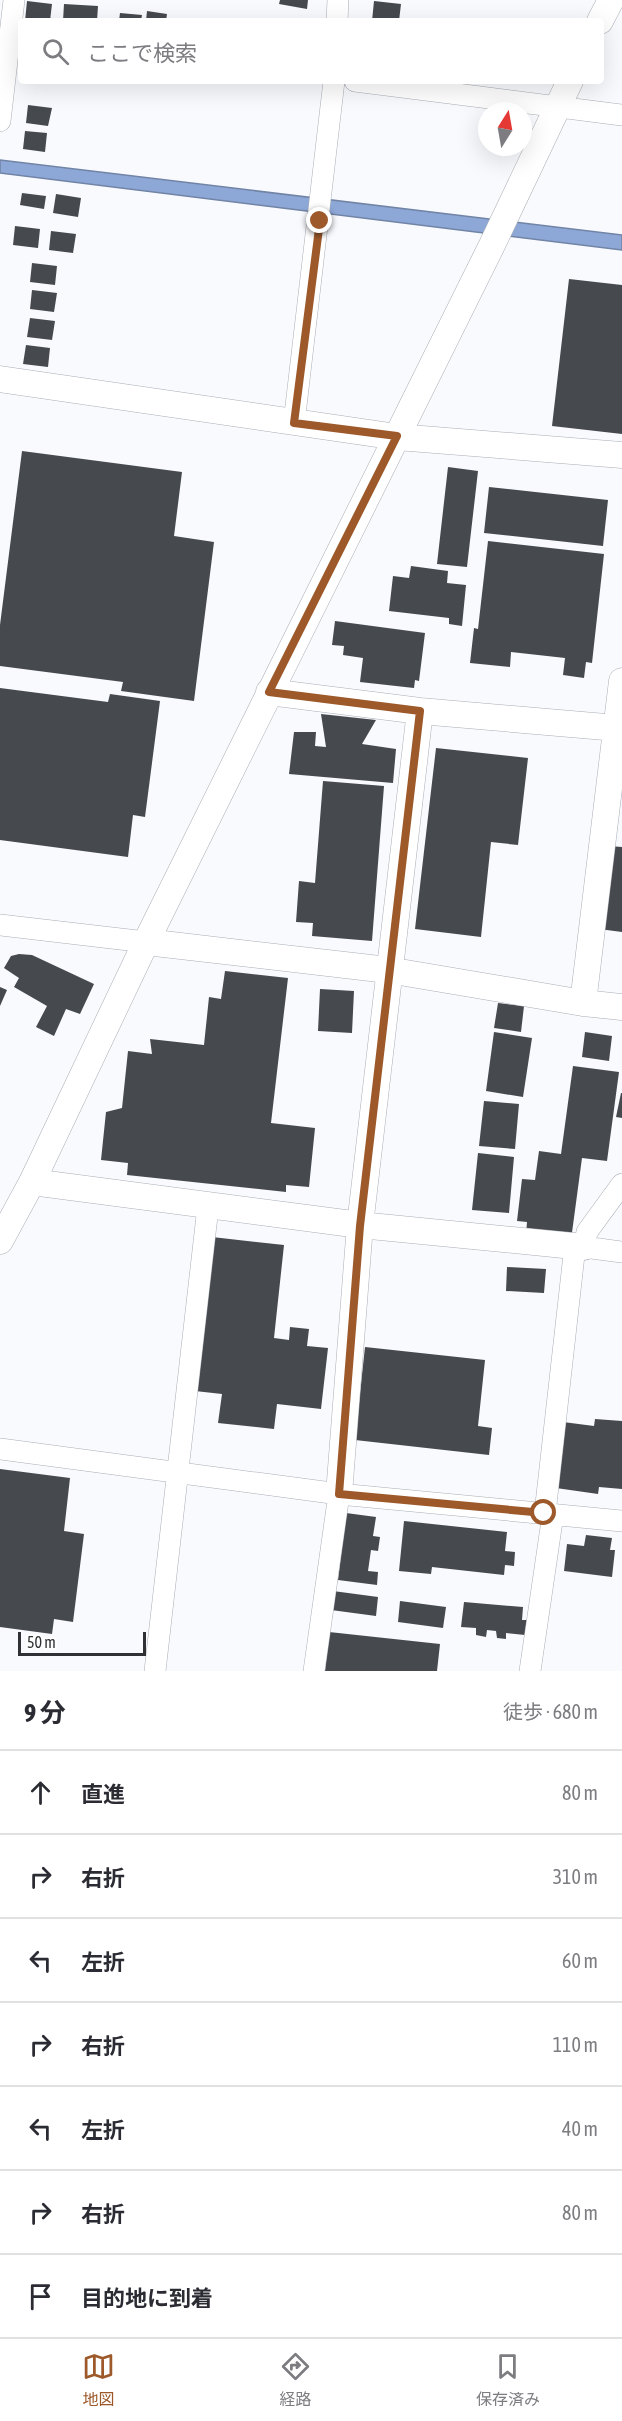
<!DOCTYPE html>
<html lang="ja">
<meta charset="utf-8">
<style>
body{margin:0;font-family:"Asap Condensed","Noto Sans JP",sans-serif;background:#f7f7f7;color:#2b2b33}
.compass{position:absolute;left:478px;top:102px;width:54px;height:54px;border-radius:50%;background:#fff;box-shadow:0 6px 24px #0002;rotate:11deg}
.scale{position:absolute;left:18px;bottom:15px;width:128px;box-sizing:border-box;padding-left:6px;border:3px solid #303134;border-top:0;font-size:16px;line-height:21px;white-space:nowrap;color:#303134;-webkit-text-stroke:4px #fff;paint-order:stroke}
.stop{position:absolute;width:18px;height:18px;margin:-14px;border:4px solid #9d592a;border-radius:50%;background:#fff}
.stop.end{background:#9d592a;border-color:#fff;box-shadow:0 2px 6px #0008}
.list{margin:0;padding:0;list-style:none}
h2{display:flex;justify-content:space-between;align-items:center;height:78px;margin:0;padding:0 24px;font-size:26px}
h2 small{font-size:20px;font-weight:400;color:#7c7c81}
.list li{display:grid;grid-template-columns:39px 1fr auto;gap:18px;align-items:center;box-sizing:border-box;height:84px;padding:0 24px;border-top:2px solid #e1e1e2}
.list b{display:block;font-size:22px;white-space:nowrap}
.list em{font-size:20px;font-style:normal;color:#7c7c81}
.icon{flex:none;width:33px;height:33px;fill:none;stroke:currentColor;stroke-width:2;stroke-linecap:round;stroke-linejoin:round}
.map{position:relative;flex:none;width:622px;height:1671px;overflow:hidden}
.search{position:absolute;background:#fff;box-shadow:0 6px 24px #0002;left:18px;right:18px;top:18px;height:66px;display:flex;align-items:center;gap:15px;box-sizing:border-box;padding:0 21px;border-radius:6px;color:#7c7c81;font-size:22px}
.sheet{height:666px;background:#fff}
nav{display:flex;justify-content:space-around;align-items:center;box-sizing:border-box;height:84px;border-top:2px solid #e1e1e2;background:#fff;font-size:16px;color:#7c7c81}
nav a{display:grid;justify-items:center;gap:3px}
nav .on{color:#9d592a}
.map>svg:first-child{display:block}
</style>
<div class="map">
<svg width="622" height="1671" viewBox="0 0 622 1671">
<rect width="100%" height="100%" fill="#f8fafe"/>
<path fill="#8da7d7" stroke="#7184a6" stroke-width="1.5" d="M0,160L622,235V250L0,173Z"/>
<path fill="#46494e" d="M280,0H308L307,9L279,4Z
M27,1L52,4L50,21H25Z
M374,1L401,4L399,21H372Z
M64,4L98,6L97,21H63Z
M147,11L167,14L166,21H146Z
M120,13L142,15L141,21H119Z
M28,105L52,108L48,126L26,123Z
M25,131L47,133L45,152L23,149Z
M22,193L46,196L44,209L20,205Z
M56,194L81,198L78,217L53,213Z
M15,226L40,229L38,248L13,245Z
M51,231L76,234L73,253L49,250Z
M32,263L57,266L55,285L30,282Z
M569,279L622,285V434L552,426Z
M32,290L57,293L54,312L30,309Z
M30,318L55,321L52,340L27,337Z
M26,345L50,348L48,367L23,364Z
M22,451L182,472L174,536L214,542L194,701L121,691L123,682L0,666V625Z
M448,467L478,471L467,567L437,564Z
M489,487L608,500L603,546L484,533Z
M488,541L604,554L592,663L586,662L584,678L563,675L565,658L511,652L510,667L470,663L474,628L478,629Z
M411,566L448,571L447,583L466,585L462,626L449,624V618L389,611L393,576L409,578Z
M335,621L425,633L419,681L415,680L414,688L360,682L363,658L343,655L344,646L332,645Z
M0,688L108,702L110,694L160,701L145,817L133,815L128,857L0,840Z
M321,714L376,720L362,744L396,749L393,783L289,774L294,732H316L315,746L326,747Z
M436,748L528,758L518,845L491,842L481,937L415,929Z
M323,781L384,786L372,941L312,936L313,923L296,922L299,881L315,883Z
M609,846L622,847V932L599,929Z
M19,954L32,955L94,984L80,1014L66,1009L54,1036L36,1027L47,1006L14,987L19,978L4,968L11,956Z
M225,971L288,978L271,1123L315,1128L309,1187L286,1185V1192L127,1175L128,1163L101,1160L106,1112L122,1108L128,1051L152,1054L150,1039L204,1045L209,997L221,999Z
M0,987L7,990L0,1006Z
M320,989L354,991L352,1033L318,1031Z
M498,1003L524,1006L521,1032L494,1028Z
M494,1032L532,1038L523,1097L486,1091Z
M585,1032L612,1036L609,1061L582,1057Z
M573,1066L619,1072L607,1161L582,1158L571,1240L526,1234L527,1222L517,1221L522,1179L535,1180L539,1151L561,1154Z
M621,1093H622V1118L616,1117Z
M484,1101L519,1104L515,1149L479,1146Z
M478,1153L514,1157L509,1213L472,1210Z
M212,1237L284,1245L274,1338L289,1340L290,1327L309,1329L307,1346L328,1348L321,1409L277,1404L274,1429L218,1423L222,1394L195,1391Z
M507,1267L546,1269L544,1293L506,1291Z
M365,1347L485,1360L478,1426L492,1428L489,1455L355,1440Z
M595,1419L622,1421V1489L599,1487L598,1494L556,1488L563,1422L594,1426Z
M0,1469L70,1478L64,1531L84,1534L73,1622L54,1619L52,1634L0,1627Z
M346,1513L376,1517L373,1536L380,1537L378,1551L371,1550L368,1571L378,1572L377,1585L338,1580Z
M404,1521L507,1532L505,1551L515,1552L514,1566L505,1565L504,1575L432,1567L431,1574L399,1571Z
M586,1535L612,1538L610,1550H615L612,1577L564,1571L567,1544L584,1546Z
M333,1591L378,1597L376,1616L331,1610Z
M400,1601L446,1607L443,1628L398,1622Z
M464,1602L523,1607L522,1620H527L525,1635L506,1633V1639L497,1638L496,1631L487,1630L486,1637L476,1635V1628L461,1627Z
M329,1632L440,1644L437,1671H325Z"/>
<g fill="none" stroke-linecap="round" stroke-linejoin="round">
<g stroke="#aaaeb4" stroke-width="22">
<path id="minor" d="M337,21L338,0
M355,81L622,115
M0,121L14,0
M294,423L334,81
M0,925L146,942
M622,1184L587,1232L584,1247L622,1252
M0,1449L339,1494L622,1521
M545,1513L575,1246
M155,1671L208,1207
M314,1671L339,1494
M530,1671L553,1514"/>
</g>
<g stroke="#aaaeb4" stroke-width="27">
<path id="tertiary" d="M600,21L611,0
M0,379L397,437L622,455
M269,692L420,711L617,728
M146,942L388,970L583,1003L622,1007
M583,1003L622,681
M32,1182L360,1225L584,1247
M0,1241L32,1182L146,942L492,245L570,81
M339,1494L360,1225L420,711"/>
</g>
<use href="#minor" stroke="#fff" stroke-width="21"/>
<use href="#tertiary" stroke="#fff" stroke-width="26"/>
</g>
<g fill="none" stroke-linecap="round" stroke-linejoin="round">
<path stroke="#9d592a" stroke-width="8" d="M320,221L294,423L397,436L269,692L420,711L360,1226L339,1494L544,1513"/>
</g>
</svg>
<svg class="compass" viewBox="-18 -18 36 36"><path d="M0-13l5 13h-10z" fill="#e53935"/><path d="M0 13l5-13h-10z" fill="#7c7c81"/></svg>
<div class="scale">50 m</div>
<div class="stop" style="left:544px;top:1513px"></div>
<div class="stop end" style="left:320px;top:221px"></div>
<div class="search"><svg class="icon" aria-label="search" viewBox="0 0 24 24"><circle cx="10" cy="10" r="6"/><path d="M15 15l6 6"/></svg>ここで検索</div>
</div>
<section class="sheet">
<h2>9 分<small>徒歩 · 680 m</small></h2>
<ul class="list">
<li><svg class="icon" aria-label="ahead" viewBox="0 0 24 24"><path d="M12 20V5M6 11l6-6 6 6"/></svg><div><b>直進</b></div><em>80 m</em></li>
<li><svg class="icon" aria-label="right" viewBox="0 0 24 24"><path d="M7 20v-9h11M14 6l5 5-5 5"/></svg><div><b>右折</b></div><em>310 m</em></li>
<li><svg class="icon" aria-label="left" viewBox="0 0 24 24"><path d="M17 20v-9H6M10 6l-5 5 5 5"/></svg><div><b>左折</b></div><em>60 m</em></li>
<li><svg class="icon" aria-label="right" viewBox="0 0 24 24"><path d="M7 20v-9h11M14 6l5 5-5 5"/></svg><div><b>右折</b></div><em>110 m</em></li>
<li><svg class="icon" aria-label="left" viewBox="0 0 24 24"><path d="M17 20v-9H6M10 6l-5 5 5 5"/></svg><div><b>左折</b></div><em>40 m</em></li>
<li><svg class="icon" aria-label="right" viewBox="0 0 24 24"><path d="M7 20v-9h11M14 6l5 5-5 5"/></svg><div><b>右折</b></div><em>80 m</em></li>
<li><svg class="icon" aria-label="arrive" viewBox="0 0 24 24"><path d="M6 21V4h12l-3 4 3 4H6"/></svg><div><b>目的地に到着</b></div></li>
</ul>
</section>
<nav>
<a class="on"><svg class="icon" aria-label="map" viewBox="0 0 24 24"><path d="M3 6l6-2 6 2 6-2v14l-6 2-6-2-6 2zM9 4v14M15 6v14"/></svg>地図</a>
<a><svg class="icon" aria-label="directions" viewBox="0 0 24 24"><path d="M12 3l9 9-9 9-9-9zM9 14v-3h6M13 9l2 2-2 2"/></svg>経路</a>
<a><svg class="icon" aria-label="saved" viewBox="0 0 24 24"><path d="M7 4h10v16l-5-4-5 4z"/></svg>保存済み</a>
</nav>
